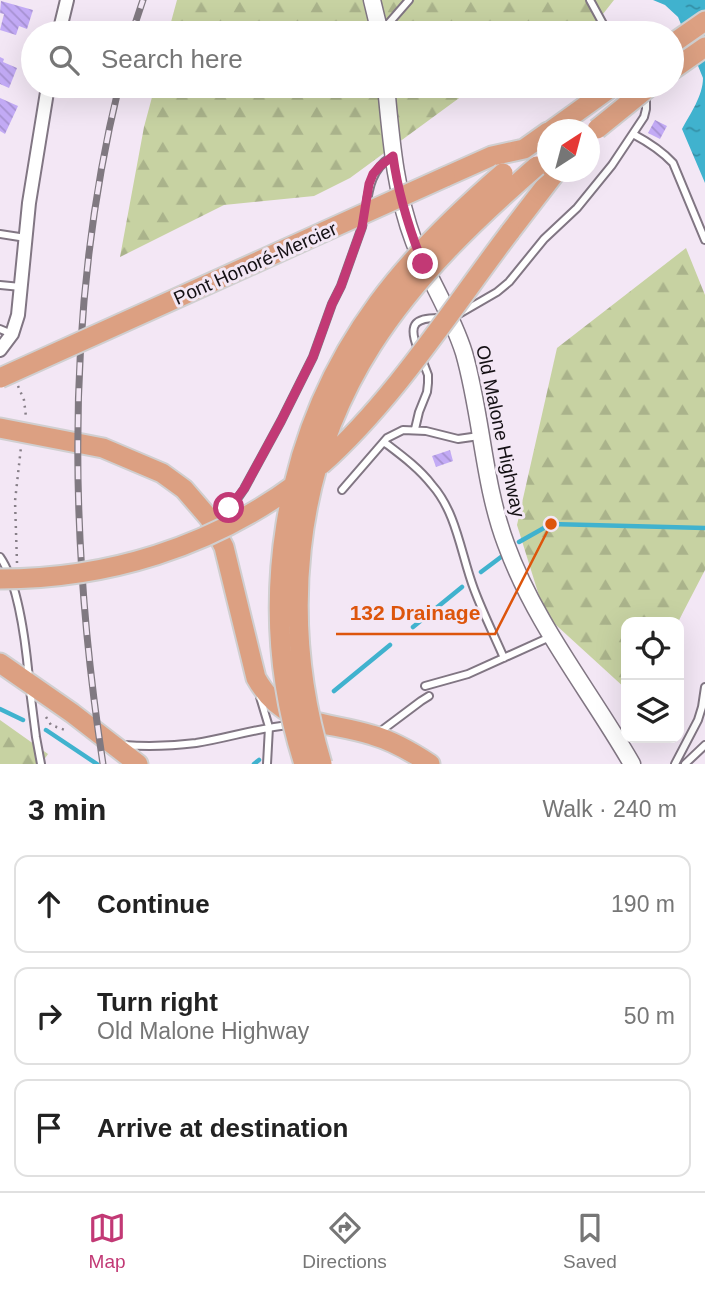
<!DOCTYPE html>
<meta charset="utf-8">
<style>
body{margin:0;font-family:Arial,sans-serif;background:#f2f2f2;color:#222}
.controls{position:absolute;right:21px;bottom:21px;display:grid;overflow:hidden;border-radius:14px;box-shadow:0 7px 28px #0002}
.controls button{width:63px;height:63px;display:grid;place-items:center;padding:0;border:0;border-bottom:2px solid #e0e0e0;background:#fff;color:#222;font:35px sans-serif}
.compass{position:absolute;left:537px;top:119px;width:63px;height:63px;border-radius:50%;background:#fff;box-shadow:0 7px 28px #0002;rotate:36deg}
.stop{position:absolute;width:21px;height:21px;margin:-16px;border:5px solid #c23975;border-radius:50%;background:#fff}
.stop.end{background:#c23975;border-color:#fff;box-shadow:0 2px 7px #0008}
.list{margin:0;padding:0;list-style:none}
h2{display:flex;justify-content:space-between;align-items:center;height:91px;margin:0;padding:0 28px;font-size:30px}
h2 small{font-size:23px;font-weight:400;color:#767676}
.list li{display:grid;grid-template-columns:46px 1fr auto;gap:21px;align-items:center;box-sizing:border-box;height:98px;margin:0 14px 14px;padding:0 14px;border:2px solid #e0e0e0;border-radius:14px}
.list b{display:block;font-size:26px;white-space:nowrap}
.list p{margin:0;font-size:23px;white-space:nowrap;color:#767676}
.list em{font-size:23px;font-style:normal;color:#767676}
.icon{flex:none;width:38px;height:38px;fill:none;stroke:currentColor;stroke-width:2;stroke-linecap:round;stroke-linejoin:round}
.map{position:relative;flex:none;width:705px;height:764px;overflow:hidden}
.search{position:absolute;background:#fff;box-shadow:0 7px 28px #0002;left:21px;right:21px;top:21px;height:77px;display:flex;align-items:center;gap:18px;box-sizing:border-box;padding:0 24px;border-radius:38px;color:#767676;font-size:26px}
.sheet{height:427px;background:#fff}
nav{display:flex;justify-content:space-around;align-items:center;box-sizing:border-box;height:98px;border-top:2px solid #e0e0e0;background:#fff;font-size:19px;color:#767676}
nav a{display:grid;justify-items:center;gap:4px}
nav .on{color:#c23975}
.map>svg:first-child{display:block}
</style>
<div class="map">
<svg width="705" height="764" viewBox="0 0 705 764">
<defs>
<pattern id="forest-firs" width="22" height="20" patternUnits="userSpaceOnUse" patternTransform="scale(1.75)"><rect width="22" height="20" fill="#c7d2a2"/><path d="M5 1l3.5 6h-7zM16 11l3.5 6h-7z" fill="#aab38b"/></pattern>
<pattern id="water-ripples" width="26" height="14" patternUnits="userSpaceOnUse" patternTransform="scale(1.75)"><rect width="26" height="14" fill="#40b2ce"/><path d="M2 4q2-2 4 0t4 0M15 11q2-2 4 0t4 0" fill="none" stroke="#348fa6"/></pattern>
<pattern id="building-back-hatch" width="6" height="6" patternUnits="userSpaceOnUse" patternTransform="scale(1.75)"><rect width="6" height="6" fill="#c2aaf5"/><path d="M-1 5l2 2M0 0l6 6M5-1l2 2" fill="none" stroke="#a691d1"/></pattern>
</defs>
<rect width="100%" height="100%" fill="#f3e7f5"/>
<path fill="url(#forest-firs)" d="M177,0H614L588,33H168Z
M155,86H484L466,93L350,178L314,196L224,205L120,257L144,127Z
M686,248L705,295V570L678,622H626V689L545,615L517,525L557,348Z
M0,720L48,754L41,764H0Z"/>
<path fill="url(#water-ripples)" d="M653,0H705V183L682,129C690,114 703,96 703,78L678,17L665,5Z"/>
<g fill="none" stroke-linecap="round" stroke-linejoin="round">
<path stroke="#40b2ce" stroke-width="4.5" d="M519,542L551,524L705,528
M481,572L501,557
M413,627L462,587
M334,691L390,645
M0,709L23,720
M46,730L97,764
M254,764L259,760"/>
</g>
<path fill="url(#building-back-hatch)" d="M1,1L33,10L27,29L19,26L16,35L0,30L4,14L0,13Z
M0,57L4,59L3,62L17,68L9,88L0,84Z
M0,98L18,106L5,134L0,131Z
M655,120L667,126L660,139L648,133Z
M450,450L453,461L436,467L432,456Z"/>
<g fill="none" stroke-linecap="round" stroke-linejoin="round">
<g stroke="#817683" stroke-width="10">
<path id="service" d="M590,0L608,33
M381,28L389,23L409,0
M633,134C648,142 661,150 673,163L705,240
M366,207C369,187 372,169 391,157
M0,234L26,238
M0,285L21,287
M459,314L497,292L509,282L544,239L577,208L612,165L644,117L646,109V94
M0,329L12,334
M418,349C407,323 416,317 442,318
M415,429L419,412L427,392L428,383V375L422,359
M384,442C401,455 419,468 432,485C457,513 461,555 474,589C483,613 494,635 504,658
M342,490L387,438L403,430L426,431L458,439L479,436
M210,517L229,508L235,502L244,489L281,421L313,357L332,304L341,286L362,227L364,218
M0,557C19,584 26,646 29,679
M425,686L468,674L550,637
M30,690L36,737L41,764
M260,697L269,727L267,764
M377,734L421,701L429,696
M124,745C149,747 172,746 196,743C228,738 257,728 290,725
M675,764L698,720L702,707L705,687
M685,764L705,745"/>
</g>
<g stroke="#817683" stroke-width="16">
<path id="minor" d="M59,33L67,0
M0,350L12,334L18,315L29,203L48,86"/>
</g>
<g stroke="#817683" stroke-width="19">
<path id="tertiary" d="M372,0L380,33
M386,86C391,138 395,192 414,242C429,280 452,314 464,353C482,416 483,483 506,544C535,624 590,691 632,764"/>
</g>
<g stroke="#d0cfd0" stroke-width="23">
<path id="trunk" d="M672,44L705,21
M672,70L705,47
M552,130L613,86
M445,177L492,156L524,149L548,132
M510,232L556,172
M0,428L103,448L162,473L184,489L209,518L224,547L256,678C284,728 324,720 372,735C393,741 412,752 430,764
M0,663L72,713L138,764"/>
</g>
<path stroke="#877f88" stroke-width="2.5" stroke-dasharray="2 5" stroke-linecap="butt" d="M18,386L24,400L26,417
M17,563L15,501L21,447
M46,717L51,725L65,730"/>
<use href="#service" stroke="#fff" stroke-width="6"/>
<use href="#minor" stroke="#fff" stroke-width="12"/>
<use href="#tertiary" stroke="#fff" stroke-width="16"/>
<use href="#trunk" stroke="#dca082" stroke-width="19"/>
<g stroke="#807981" stroke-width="7">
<path id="rail" d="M132,33L143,0
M103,764C69,541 65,307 119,86"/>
</g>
<use href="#rail" stroke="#f3e7f5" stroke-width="4.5" stroke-dasharray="13" stroke-linecap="butt"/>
<g stroke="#d0cfd0" stroke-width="23" stroke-linecap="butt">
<path id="trunk-bridge" d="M597,129L650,86
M0,378L445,177
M321,465C394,400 451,310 510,232
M0,579C107,579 211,547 297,483
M304,764C254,609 281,435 378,303C413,255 458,212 503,173
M322,764C280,624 292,470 372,345C416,276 476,219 537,166"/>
</g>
<use href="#trunk-bridge" stroke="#dca082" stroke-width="19"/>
</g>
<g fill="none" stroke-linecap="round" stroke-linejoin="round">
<path stroke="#c23975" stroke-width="9" d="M229,508L244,489L281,421L313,357L332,304L341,286L362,227L369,184L373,174L380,166L393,156C398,193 409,229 423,264"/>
</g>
<g text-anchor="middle" stroke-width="6" stroke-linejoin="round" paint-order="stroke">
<g font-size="19" fill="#141014" stroke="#f3e7f5">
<text transform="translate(255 263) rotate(-24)" y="7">Pont Honoré-Mercier</text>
<text transform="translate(501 431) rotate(78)" y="7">Old Malone Highway</text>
</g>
</g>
<path fill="none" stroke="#dd550c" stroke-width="2.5" d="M551 524L495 634H336"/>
<circle fill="#dd550c" stroke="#f3e7f5" stroke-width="2.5" cx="551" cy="524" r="7"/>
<g font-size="21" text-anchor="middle" font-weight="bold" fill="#dd550c" stroke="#f3e7f5" stroke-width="6" stroke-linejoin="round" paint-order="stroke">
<text x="415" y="620">132 Drainage</text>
</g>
</svg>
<div class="controls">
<button><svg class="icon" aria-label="locate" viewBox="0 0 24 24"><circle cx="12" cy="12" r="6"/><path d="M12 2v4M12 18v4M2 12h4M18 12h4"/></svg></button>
<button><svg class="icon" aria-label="layers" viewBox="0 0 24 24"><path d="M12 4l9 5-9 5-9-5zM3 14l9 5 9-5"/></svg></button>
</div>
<svg class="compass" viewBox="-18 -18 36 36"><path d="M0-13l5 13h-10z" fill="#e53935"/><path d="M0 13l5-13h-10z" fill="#767676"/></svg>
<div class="stop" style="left:229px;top:508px"></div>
<div class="stop end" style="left:423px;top:264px"></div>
<div class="search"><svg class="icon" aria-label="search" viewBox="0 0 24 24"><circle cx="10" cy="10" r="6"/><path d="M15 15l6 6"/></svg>Search here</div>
</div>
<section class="sheet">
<h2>3 min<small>Walk · 240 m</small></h2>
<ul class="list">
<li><svg class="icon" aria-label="ahead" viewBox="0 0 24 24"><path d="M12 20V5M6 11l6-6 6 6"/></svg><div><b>Continue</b></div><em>190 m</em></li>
<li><svg class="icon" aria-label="right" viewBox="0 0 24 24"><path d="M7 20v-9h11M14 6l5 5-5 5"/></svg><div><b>Turn right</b><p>Old Malone Highway</p></div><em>50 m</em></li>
<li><svg class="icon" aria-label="arrive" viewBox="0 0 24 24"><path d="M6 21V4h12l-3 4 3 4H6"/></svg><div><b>Arrive at destination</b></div></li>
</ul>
</section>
<nav>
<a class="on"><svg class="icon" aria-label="map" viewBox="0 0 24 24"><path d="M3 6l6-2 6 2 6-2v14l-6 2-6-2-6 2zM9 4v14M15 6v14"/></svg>Map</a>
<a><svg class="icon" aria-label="directions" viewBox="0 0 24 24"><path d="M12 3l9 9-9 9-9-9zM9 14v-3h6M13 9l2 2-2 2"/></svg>Directions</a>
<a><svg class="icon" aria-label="saved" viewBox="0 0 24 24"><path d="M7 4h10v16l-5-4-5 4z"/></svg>Saved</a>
</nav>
